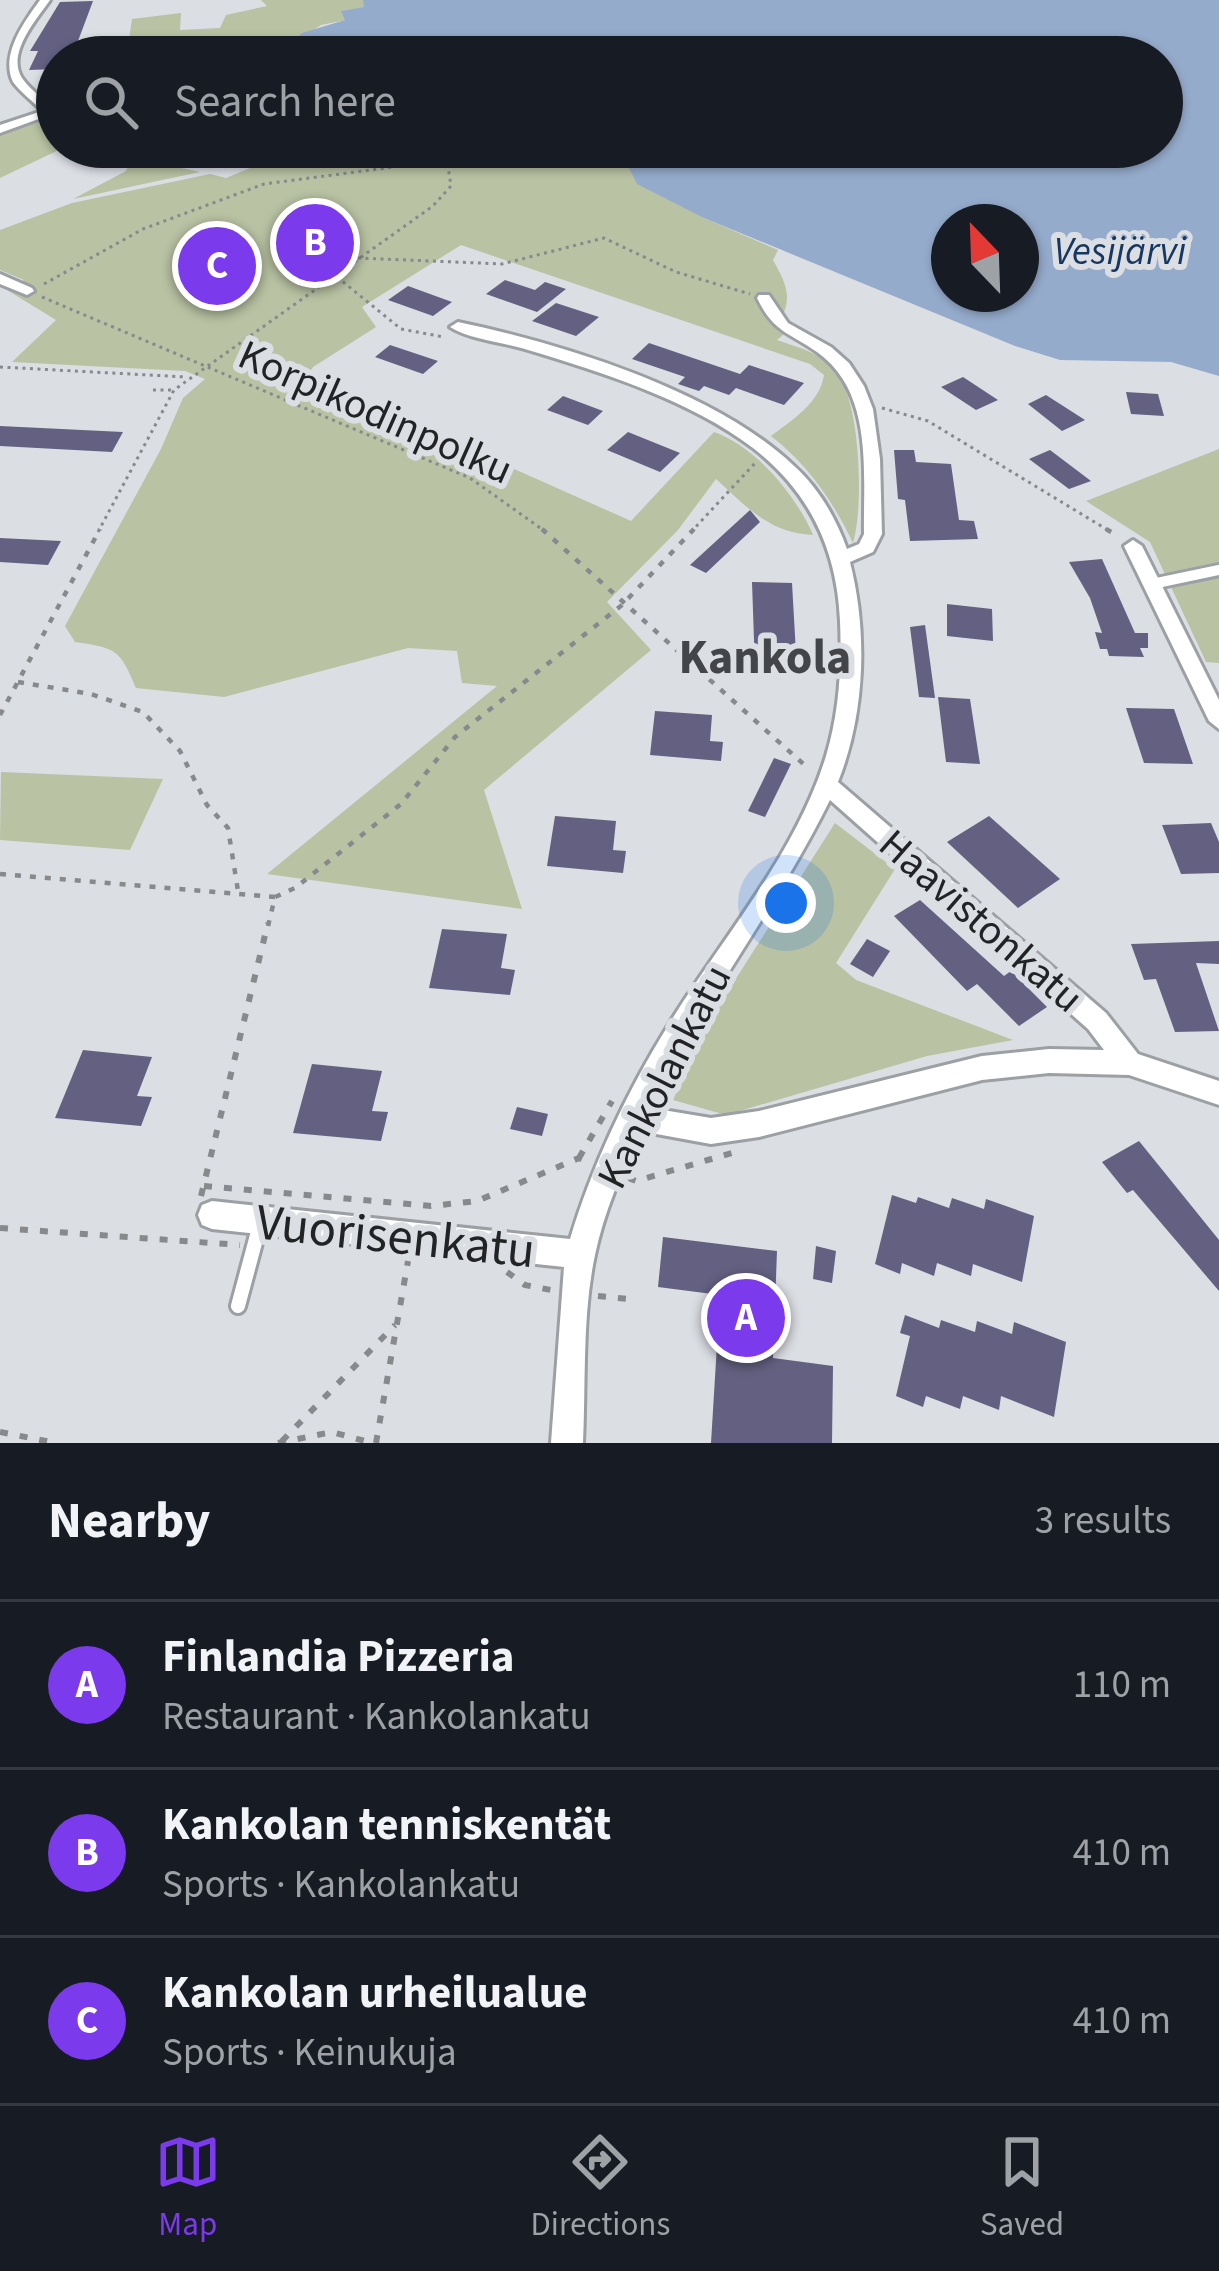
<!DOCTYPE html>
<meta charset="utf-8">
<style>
body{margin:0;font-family:"Source Sans 3",sans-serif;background:#20242c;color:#f1f3f6}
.compass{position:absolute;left:931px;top:204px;width:108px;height:108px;border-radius:50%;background:#171b24;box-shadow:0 3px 9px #0004;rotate:337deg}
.you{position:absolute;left:786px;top:903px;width:42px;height:42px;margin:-30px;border:9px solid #fff;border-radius:50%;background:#1a73e8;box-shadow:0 0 0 18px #1a73e833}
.badge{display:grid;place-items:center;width:78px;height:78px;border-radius:50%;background:#7c3aed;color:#fff;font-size:39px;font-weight:700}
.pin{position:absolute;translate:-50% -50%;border:6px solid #fff;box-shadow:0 3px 12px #0006}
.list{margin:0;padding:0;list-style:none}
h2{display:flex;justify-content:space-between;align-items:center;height:156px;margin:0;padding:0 48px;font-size:51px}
h2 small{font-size:39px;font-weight:400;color:#9ea1a6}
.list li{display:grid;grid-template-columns:78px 1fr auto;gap:36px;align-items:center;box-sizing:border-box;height:168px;padding:0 48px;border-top:3px solid #363941}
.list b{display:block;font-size:45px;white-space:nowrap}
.list p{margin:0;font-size:39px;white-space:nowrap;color:#9ea1a6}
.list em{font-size:39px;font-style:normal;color:#9ea1a6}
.icon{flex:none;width:66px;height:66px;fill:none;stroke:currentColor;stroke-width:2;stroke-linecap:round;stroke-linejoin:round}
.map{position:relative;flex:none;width:1219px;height:1443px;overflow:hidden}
.search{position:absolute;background:#171b24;box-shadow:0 3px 9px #0004;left:36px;right:36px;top:36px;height:132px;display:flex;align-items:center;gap:30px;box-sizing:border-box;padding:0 42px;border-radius:66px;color:#9ea1a6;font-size:45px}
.sheet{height:660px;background:#171b24}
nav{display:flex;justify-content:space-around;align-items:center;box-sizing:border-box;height:168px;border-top:3px solid #363941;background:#171b24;font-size:33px;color:#9ea1a6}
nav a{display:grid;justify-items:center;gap:6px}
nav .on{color:#7c3aed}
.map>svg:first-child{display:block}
</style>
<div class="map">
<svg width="1219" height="1443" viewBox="0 0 1219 1443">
<rect width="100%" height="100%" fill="#dbdee3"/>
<path fill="#b9c2a3" d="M261,0H363L365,7L342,11L346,20L321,25L286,48L285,57H103L127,53L132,19L181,13L180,30L220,28L226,15L267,6Z
M42,119L57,121V147H65L0,178V133Z
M148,147H201L163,164L200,172L73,199L126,171L128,167L116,163Z
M300,147H631L626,163L704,218L778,250L773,260C784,280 793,295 782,317L790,329L777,340C797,347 821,353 835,370C861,400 864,506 853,543C833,501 808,465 771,436C792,420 820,403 824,375L810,364L461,245L362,307L376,327L313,367L308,377L631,521L714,432C756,447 796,495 813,535C769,533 747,507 716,479L678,530L607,602L651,650L484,790L522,909L267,874L497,686L462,683L457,651L408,648L224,697L136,688C120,649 116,648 75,642L65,626L161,449L183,398L205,379L185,371L12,362L56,320L7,290L24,280L0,270V230L72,203L210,174L226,178Z
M1219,449V663L1206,662L1150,542L1086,501Z
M1,772L163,779L130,850L0,840Z
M835,823L895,869L836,963L856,980L1013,1040L927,1056L726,1115L673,1100L702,1032Z"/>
<path fill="#95abcb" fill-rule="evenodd" d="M363,0H1219V376L1171,362L1060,360L1015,346L704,218L637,184L626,162L631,147H1162V57H285V48L302,33L345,20L341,11L364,7ZM949,222H1021V294H949Z"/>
<path fill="#646081" d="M93,1L72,57H57V69L29,70L38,51H30L60,2Z
M505,280L535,290L545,282L566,289L537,312L486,294Z
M408,286L452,302L433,316L388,300Z
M556,303L599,317L576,336L532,321Z
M649,343L740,374L749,365L804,383L784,405L736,388L729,395L704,386L699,391L678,384L685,377L632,359Z
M390,345L438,361L423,374L375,357Z
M963,377L998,400L976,410L941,387Z
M1126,392L1158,394L1164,416L1131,414Z
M1046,395L1085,420L1062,431L1028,404Z
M563,396L603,411L588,425L547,410Z
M0,426L123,432L112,452L0,446Z
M628,432L680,453L660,472L607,450Z
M894,450H914L916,462L951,464L959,520L974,521L978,539L910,541L905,500L898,499Z
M1050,450L1091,481L1069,489L1029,459Z
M750,510L760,522L706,573L690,565Z
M0,538L61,541L48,565L0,562Z
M1102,559L1135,633H1148V648H1140L1144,657L1109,656L1107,649H1100L1095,632L1102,633L1090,598L1069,562Z
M752,582L792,583L797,671L755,669Z
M947,604L992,609L993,641L947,636Z
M925,625L935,698L919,697L910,627Z
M938,697L970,699L980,764L946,762Z
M1126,708L1174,709L1193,764L1144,763Z
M655,711L712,715L710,741L723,742L721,761L650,755Z
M774,758L791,764L765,817L748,811Z
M555,816L616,821L613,850L626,851L623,873L547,866Z
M989,816L1060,879L1018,908L947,842Z
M1211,823L1219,842V873L1181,874L1162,825Z
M920,900L1004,976L1011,971L1047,1007L1019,1026L977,984L967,991L894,916Z
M442,929L507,934L501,968L515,970L510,995L429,988Z
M867,939L890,951L873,977L850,964Z
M1219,941V964L1196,963L1219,1031L1175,1032L1156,979L1144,980L1131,944Z
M83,1050L152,1057L137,1096L152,1097L141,1126L55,1118Z
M312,1064L382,1071L372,1111L388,1112L381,1141L293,1133Z
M517,1107L548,1114L542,1136L510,1129Z
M1139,1141L1219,1240V1291L1133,1190L1127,1193L1102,1162Z
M892,1195L916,1203L918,1197L949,1208L952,1198L984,1209L986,1199L1034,1216L1022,1282L973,1264L971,1276L937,1263L934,1276L902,1263L900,1274L875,1264Z
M663,1237L777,1251L773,1358L833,1366L832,1443H711L720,1295L658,1287Z
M816,1246L836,1251L832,1283L813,1279Z
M905,1315L939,1328L941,1320L975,1332L977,1321L1012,1334L1014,1322L1066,1342L1054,1417L1001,1396L999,1410L963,1396L960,1409L926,1396L923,1407L896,1396L910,1336L900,1333Z"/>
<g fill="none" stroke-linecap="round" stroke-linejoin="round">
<g stroke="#9c9fa3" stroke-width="16">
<path id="service-far1" d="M1152,584L1219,570"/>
</g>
<g stroke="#9c9fa3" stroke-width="20">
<path id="service" d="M238,1306L260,1224"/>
</g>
<g stroke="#9c9fa3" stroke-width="6">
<path id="minor" d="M40,0H50C37,19 6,53 22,78C31,91 46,100 55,113L0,133V125L42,111C33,101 21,93 13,82C0,55 24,22 40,0Z
M0,274L32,288L34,291L27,295L0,284Z
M759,295H769L788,323L831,347L849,363L864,386L873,409L880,459L882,534L873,552L850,562C868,633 865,714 838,782L1106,1013L1138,1054L1219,1081V1105L1129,1075L1049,1073L982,1080L759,1137L711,1144L640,1131C622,1171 604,1212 595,1255C582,1316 586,1381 583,1443H551L564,1267L212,1229L202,1225L198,1215L202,1205L212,1201L570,1239C593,1163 628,1090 669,1024C722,938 796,854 826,756C839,713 842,667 840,621C837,550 810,492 753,448C690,400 604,373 528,350C504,342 471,340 450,327L458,322C563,344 715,391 793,465C818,487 836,518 847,549L859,544L864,534C863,473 874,392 817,352C789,332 774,333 757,298ZM830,800L1088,1029L1104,1050L1049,1049L982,1056L759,1111L711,1118L651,1108C703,1001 777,907 830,800Z
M1133,540L1142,546L1219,700V729L1209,721L1124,546Z"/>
</g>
<path stroke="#87898d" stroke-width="3" stroke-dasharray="3 4.5" stroke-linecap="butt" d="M358,258L502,264L604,238L676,272L750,294
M337,277L401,329L444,337
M44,284L143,229L264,184L447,160L442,147
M42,297L470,478L546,532
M0,367L186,377
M153,390H174
M882,408L928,421L1111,532
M98,532L174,390L433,206L451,186L447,160L480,152L572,147
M691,532L757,461"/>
<path stroke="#87898d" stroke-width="4.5" stroke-dasharray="6 9" stroke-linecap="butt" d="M542,529L809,769
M1106,529L1118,536
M18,682L91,694L143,712L180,751L207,805L228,828L238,891
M0,715L100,529
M0,874L275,897
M268,926L275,897L295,888L401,804L455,737L622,605L694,529"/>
<path stroke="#87898d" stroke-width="6" stroke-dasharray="8 12" stroke-linecap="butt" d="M579,1158L612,1101
M628,1178L636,1181L732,1153
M204,1186L431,1206L477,1201L579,1158L590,1163
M201,1196L268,923
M0,1228L240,1245
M507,1272L525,1285L551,1290
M598,1296L629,1299
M0,1432L56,1443
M282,1441L395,1325
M278,1443L332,1432L372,1443
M376,1443L408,1261"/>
<use href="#service-far1" stroke="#fff" stroke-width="10"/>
<use href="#service" stroke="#fff" stroke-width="14"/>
<use href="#minor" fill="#fff" fill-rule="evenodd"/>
</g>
<g text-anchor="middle" stroke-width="12" stroke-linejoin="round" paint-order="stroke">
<g font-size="39" font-style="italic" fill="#183760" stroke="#dbdee3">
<text x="1120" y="264">Vesijärvi</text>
</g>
<g font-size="42" fill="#222325" stroke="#dbdee3">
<text transform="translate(376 411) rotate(24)" y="15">Korpikodinpolku</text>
<text transform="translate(982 920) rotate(41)" y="15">Haavistonkatu</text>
<text transform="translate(663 1076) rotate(-63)" y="15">Kankolankatu</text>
</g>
<g font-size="48" font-weight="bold" fill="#434549" stroke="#dbdee3">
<text x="765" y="673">Kankola</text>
</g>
<g font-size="51" fill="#222325" stroke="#dbdee3">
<text transform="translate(396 1235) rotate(6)" y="18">Vuorisenkatu</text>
</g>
</g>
</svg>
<svg class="compass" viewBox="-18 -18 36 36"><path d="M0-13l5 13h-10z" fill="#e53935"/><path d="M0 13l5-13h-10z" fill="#9ea1a6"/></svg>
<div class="you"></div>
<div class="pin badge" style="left:746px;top:1318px">A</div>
<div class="pin badge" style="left:315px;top:243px">B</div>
<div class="pin badge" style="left:217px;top:266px">C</div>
<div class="search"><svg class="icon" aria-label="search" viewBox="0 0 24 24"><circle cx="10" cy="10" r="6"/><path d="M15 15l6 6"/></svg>Search here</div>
</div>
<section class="sheet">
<h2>Nearby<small>3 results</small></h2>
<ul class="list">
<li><span class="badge">A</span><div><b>Finlandia Pizzeria</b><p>Restaurant · Kankolankatu</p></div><em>110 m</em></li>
<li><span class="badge">B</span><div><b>Kankolan tenniskentät</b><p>Sports · Kankolankatu</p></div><em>410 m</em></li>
<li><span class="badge">C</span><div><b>Kankolan urheilualue</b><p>Sports · Keinukuja</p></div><em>410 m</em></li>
</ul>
</section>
<nav>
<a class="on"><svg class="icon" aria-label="map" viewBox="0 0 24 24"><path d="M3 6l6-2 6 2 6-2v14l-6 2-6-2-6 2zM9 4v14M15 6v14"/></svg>Map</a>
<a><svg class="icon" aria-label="directions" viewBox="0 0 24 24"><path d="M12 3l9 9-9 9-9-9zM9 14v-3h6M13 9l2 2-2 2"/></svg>Directions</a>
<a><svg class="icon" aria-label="saved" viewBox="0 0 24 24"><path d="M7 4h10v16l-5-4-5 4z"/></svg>Saved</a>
</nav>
